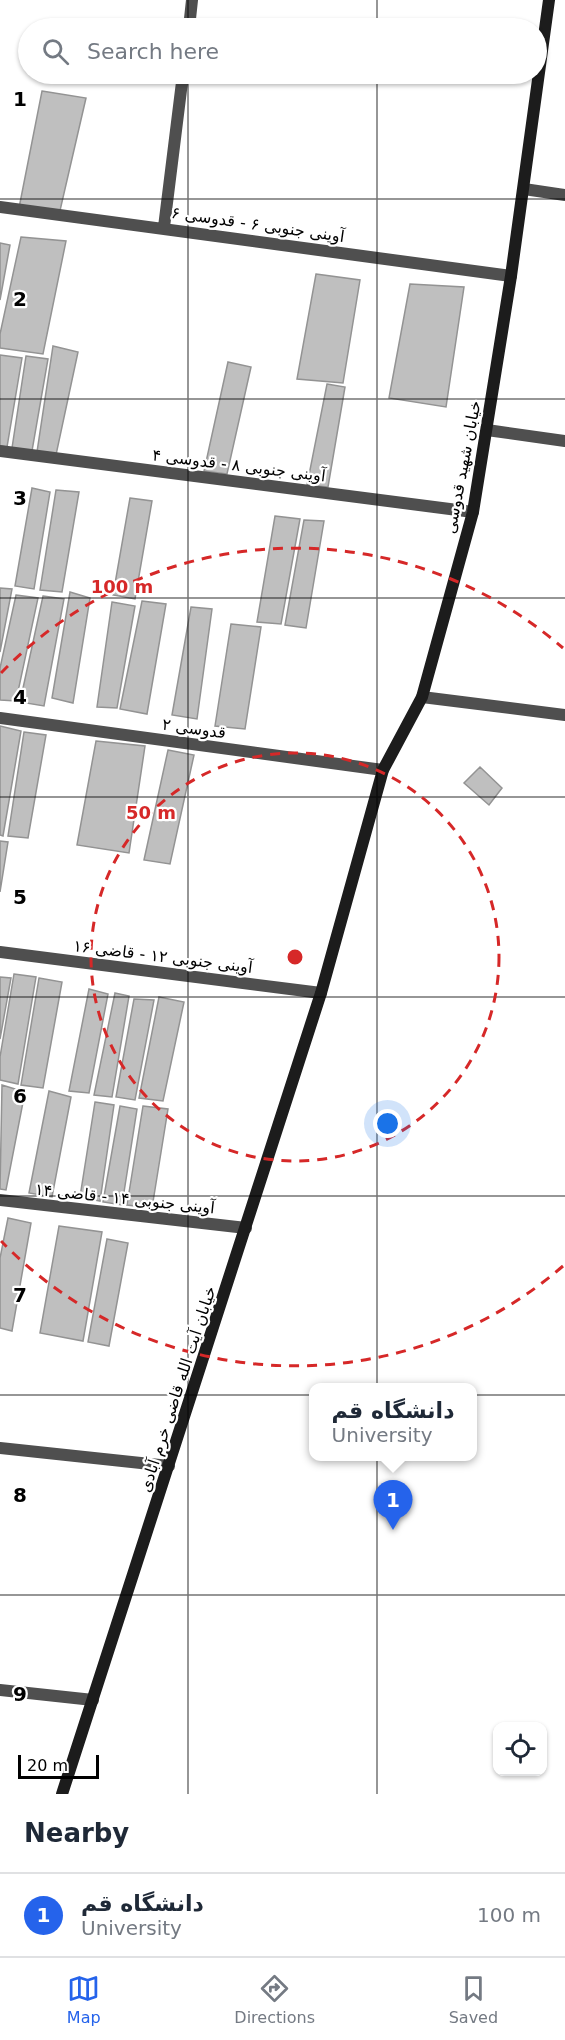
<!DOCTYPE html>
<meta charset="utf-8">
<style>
body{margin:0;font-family:"DejaVu Sans","Noto Naskh Arabic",sans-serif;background:#f6f6f7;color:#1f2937}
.controls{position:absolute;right:18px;bottom:18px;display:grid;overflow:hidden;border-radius:12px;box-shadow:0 2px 4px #0004}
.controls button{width:54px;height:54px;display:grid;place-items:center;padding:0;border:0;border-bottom:2px solid #e0e1e3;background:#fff;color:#1f2937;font:30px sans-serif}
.scale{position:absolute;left:18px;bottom:15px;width:81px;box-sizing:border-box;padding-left:6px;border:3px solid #000;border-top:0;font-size:16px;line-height:21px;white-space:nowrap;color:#000;-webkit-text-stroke:4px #fff;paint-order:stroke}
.you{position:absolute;left:388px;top:1124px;width:21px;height:21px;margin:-15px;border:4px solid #fff;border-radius:50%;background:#1a73e8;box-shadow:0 0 0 9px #1a73e833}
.badge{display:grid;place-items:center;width:39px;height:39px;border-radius:50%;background:#2563eb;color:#fff;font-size:20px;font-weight:700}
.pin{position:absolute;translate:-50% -50px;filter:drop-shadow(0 2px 3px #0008)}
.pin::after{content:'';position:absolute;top:32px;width:21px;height:18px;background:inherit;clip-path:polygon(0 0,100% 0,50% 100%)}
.popup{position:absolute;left:309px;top:1383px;width:168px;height:78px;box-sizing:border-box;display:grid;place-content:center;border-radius:12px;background:#fff;filter:drop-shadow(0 2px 4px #0005);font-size:20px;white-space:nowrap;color:#747a83}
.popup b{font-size:22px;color:#1f2937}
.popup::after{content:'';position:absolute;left:50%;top:100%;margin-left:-12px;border:12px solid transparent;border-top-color:#fff}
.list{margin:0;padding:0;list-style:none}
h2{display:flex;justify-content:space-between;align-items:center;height:78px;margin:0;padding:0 24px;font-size:26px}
h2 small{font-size:20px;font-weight:400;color:#747a83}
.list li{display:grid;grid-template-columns:39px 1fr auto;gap:18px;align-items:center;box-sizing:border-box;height:84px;padding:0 24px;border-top:2px solid #e0e1e3}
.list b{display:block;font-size:22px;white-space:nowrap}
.list p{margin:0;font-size:20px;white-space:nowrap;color:#747a83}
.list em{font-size:20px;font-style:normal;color:#747a83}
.icon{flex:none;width:33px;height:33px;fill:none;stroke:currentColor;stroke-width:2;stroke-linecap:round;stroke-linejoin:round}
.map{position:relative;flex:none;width:565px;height:1794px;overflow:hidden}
.search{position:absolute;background:#fff;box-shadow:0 2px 4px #0004;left:18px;right:18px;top:18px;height:66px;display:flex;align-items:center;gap:15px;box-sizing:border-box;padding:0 21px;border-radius:33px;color:#747a83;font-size:22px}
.sheet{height:162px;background:#fff}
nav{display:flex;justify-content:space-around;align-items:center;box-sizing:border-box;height:84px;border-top:2px solid #e0e1e3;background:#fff;font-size:16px;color:#747a83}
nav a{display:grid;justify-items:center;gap:3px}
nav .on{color:#2563eb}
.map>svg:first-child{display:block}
</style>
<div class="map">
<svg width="565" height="1794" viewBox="0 0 565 1794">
<rect width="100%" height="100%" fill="#fff"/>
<path fill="#bfbfbf" stroke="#939393" stroke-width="1.5" d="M42,91L86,98L59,215L19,208Z
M21,237L66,241L43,354L0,348V334Z
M0,243L10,245L0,300Z
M316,274L360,280L343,383L297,379Z
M410,284L464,287L446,407L389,398Z
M53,346L78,352L56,455L37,452Z
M0,355L22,358L7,447L0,446Z
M26,356L48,359L32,451L12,448Z
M228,362L251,367L227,474L204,471Z
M327,384L345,387L328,487L307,485Z
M32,488L50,492L34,589L15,586Z
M56,490L79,492L62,592L40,590Z
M130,498L152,501L135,599L113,595Z
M275,516L300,519L281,624L257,622Z
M304,520L324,521L306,628L285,625Z
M0,588L12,589L0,652Z
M70,592L90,598L73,703L52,698Z
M16,595L38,598L16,701L0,700V668Z
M43,596L64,599L44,706L20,702Z
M142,601L166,604L147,714L120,709Z
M112,602L135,606L117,708L97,707Z
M191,607L212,609L197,719L172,715Z
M231,624L261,627L245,729L215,726Z
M0,726L21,731L3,836L0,835Z
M24,732L46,735L28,838L8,836Z
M96,741L145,746L129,853L77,845Z
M168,750L194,755L170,864L144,860Z
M480,767L502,788L489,805L464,783Z
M0,841L8,842L0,892Z
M14,974L36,977L18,1084L0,1080V1057Z
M0,977L11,978L0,1039Z
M39,978L62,982L43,1088L21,1085Z
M89,989L108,994L89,1093L69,1091Z
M115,993L129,996L112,1097L94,1095Z
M159,997L184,1002L163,1101L139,1098Z
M134,999L154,1000L135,1100L116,1097Z
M2,1085L25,1092L6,1190L0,1189Z
M49,1091L71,1097L52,1197L29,1193Z
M95,1102L114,1105L100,1201L80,1197Z
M120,1106L137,1109L122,1205L103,1202Z
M143,1106L168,1109L152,1208L127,1205Z
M8,1218L31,1223L12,1331L0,1328V1258Z
M59,1226L102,1232L83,1341L40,1333Z
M107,1239L128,1243L109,1346L88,1342Z"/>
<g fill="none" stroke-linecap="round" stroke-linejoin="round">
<path stroke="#4f4f4f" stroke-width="12" d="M189,28L192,0
M524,189L565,195
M0,207L511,276
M164,227L183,74
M487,430L565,441
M0,451L473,512
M422,697L565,715
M0,718L383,770
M0,952L321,993
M0,1200L246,1228
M0,1448L169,1466
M0,1690L93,1700"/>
<path stroke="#1c1c1c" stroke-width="12" d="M62,1794L321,993L383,770L422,697L473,512L511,276L549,0"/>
</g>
<path fill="none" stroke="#000" stroke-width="1.5" stroke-opacity="0.55" d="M188,0V28M377,0V28M188,74V1794M377,74V1794M0,199H565M0,399H565M0,598H565M0,797H565M0,997H565M0,1196H565M0,1395H565M0,1595H565"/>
<g fill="none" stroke="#d62828" stroke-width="3" stroke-dasharray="10 8">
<circle cx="295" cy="957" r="204"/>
<path d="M563 1266A409 409 0 0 1 1 1241M1 673A409 409 0 0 1 563 648"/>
</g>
<g text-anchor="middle" stroke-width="4.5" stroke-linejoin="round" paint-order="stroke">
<g font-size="16" fill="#000" stroke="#fff">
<text transform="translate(258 224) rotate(8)" y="6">آوینی جنوبی ۶ - قدوسی ۶</text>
<text transform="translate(239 465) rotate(7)" y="6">آوینی جنوبی ۸ - قدوسی ۴</text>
<text transform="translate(462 467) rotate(-79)" y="6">خیابان شهید قدوسی</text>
<text transform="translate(194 728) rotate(8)" y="6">قدوسی ۲</text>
<text transform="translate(163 956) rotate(7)" y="6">آوینی جنوبی ۱۲ - قاضی ۱۶</text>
<text transform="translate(125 1198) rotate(6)" y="6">آوینی جنوبی ۱۴ - قاضی ۱۴</text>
<text transform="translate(177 1389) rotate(-72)" y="6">خیابان آیت الله قاضی خرم آبادی</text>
</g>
</g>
<g font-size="20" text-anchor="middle" font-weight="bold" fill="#000" stroke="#fff" stroke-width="4.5" stroke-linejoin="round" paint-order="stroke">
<text x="20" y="106">1</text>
<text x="20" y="306">2</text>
<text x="20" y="505">3</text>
<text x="20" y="704">4</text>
<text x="20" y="904">5</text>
<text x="20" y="1103">6</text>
<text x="20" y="1302">7</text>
<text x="20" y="1502">8</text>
<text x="20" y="1701">9</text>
</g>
<circle cx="295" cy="957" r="9" fill="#d62828" stroke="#fff" stroke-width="3"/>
<g font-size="18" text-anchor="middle" font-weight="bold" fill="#d62828" stroke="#fff" stroke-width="4.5" stroke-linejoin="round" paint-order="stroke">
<text x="122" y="593">100 m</text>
<text x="151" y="819">50 m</text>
</g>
</svg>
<div class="controls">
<button><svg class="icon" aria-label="locate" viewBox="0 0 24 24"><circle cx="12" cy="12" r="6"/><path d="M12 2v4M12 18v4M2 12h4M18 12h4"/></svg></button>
</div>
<div class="scale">20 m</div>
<div class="you"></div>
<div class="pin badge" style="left:393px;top:1530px">1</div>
<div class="popup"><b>دانشگاه قم</b>University</div>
<div class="search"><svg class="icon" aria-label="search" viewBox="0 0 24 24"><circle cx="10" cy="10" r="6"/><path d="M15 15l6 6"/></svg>Search here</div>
</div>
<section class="sheet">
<h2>Nearby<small></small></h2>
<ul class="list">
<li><span class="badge">1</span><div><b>دانشگاه قم</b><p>University</p></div><em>100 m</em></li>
</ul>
</section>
<nav>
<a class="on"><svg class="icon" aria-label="map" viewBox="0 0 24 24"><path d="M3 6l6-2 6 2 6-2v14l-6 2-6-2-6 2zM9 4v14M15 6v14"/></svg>Map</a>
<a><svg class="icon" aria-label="directions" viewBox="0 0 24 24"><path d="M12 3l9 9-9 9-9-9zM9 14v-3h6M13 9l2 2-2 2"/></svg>Directions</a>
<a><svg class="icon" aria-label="saved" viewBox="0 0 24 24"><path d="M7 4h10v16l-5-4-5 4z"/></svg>Saved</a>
</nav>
